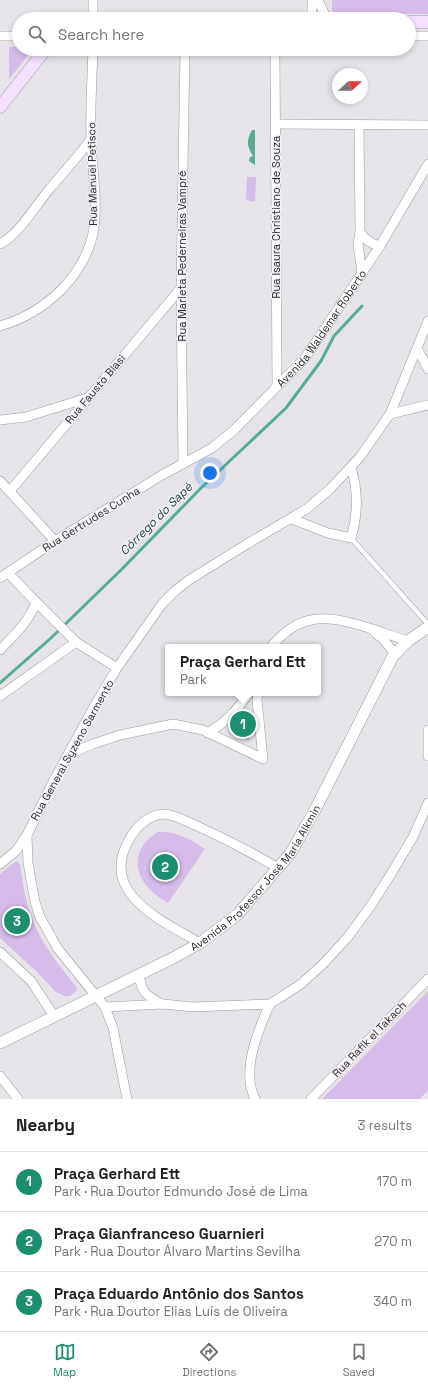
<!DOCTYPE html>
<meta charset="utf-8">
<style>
body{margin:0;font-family:"Space Grotesk",sans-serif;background:#f2f2f2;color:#202124}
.compass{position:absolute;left:332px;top:68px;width:36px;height:36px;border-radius:50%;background:#fff;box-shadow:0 2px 6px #0003;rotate:69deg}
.you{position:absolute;left:210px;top:473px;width:14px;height:14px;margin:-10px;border:3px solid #fff;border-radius:50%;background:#1a73e8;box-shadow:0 0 0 6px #1a73e833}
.badge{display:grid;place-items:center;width:26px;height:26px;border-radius:50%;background:#1d8e70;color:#fff;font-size:13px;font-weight:700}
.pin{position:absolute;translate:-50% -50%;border:2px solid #fff;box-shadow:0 1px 4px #0006}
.popup{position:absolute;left:165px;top:644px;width:156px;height:52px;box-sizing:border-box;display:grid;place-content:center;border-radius:4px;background:#fff;filter:drop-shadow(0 1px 3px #0005);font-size:13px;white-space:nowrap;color:#757577}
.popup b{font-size:15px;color:#202124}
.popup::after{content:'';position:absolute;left:50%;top:100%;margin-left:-8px;border:8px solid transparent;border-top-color:#fff}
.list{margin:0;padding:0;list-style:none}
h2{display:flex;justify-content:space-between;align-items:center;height:52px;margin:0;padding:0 16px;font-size:17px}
h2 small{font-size:13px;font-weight:400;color:#757577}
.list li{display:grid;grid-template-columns:26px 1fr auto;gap:12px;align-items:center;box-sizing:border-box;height:60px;padding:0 16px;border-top:1px solid #e0e0e0}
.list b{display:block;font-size:15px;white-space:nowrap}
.list p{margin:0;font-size:13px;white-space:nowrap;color:#757577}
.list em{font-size:13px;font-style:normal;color:#757577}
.icon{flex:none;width:22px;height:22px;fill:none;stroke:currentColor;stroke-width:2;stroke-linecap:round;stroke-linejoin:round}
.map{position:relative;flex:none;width:428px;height:1099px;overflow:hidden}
.search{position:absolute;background:#fff;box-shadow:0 2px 6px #0003;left:12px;right:12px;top:12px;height:44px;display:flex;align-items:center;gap:10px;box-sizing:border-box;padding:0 14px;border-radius:22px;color:#757577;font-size:15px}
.sheet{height:232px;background:#fff}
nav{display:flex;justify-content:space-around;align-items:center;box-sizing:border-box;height:56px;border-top:1px solid #e0e0e0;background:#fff;font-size:11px;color:#757577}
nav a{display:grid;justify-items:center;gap:2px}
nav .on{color:#1d8e70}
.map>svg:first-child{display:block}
</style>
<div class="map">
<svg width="428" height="1099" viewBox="0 0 428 1099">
<rect width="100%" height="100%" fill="#e7e4e9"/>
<path fill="#d6bce8" d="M332,0H428V14L332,13Z
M9,47H19V49H33L9,79Z
M247,177H256L255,202L246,200Z
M247,714L249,741L230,731Z
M158,832C175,831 191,839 205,849L168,903C160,898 152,893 146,885C131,866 137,844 158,832Z
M16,861L20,864C23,887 27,909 37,930C47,951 63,970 77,988L76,991L70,996H65L56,992L36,971L0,938V874Z
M428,991V1091L419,1099H322Z"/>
<path fill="#57ad90" d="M252,130H255V165L249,161L250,157L253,156C247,146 246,141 252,130Z"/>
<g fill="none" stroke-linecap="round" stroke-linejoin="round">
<path stroke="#57ad90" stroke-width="3" d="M0,683L51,638L122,569L201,488L286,408L321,361L334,336L362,306"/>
<g stroke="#9c999e" stroke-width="5.5">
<path id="service" d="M351,538L428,624"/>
</g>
<g stroke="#9c999e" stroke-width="10">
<g id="minor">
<path d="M318,0L327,19"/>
<path d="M93,19V0"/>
<path d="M312,19V0"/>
<path d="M0,36H19"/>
<path d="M409,36H428"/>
<path d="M275,49L277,386"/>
<path d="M275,124L428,125"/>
<path d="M359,124L360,232L358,244L362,274"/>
<path d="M360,232C365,240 371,244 380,246"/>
<path d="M0,244C19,234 34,208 48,191C62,174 78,157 91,139"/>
<path d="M0,326C45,313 86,276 94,228C98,201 92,168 91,140C90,110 92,79 93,49"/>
<path d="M417,348L428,369"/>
<path d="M390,414L428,405"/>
<path d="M0,420L26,417L87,398"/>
<path d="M183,464L181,288L185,49"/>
<path d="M0,481L55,541"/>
<path d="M10,491L181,288"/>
<path d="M292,519L328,533L351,538C358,515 358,490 351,467"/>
<path id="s1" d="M0,578L55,541L162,475L212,448L234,430L305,358L380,246L428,164"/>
<path d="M36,602L76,642L117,668"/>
<path d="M375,633L383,639L395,654"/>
<path d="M271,647C281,635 295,623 311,620C339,614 381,633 408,641"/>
<path d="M0,650C14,635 29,622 36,602L8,573"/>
<path d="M0,696L76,642"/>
<path d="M428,730V756"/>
<path d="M208,733C226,722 237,710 249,693"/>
<path d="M69,754L93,744L120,735L173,724L203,730L263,759L257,700L258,693"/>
<path d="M27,835L28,863L35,902L40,917L58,949L105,1007L113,1028L127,1099"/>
<path d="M0,864L16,851L27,835L53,782L95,705L117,668L162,604L175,591L189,580L247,544L308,508L330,489L360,457L390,414L428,321"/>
<path d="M200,943C161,920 97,893 130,838C137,826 149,815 163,814C174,814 185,821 195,825C224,838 251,852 278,868"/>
<path d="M0,952L31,981L54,1016"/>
<path d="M139,975C142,994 146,995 162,1004"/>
<path d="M105,1007L163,1004L193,1007L270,1004L301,984L323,964L347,938L370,907L391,874L413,837L428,803"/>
<path d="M0,1076L18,1099"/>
<path d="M255,1099C241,1071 258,1030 270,1004"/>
<path d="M311,1099L428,979"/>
</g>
</g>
<g stroke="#9c999e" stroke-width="12">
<g id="tertiary">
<path id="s2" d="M0,1043L173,958L200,943L237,915L290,854L315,810L393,656L408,641L428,627"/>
</g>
</g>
<g stroke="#9c999e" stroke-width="13">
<path id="secondary" d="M409,22H428
M0,107L46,49"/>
</g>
<use href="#service" stroke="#fff" stroke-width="4.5"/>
<use href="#minor" stroke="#fff" stroke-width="9"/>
<use href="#tertiary" stroke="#fff" stroke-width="11"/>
<use href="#secondary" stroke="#f2e0fe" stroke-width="12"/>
</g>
<g text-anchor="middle" stroke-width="3" stroke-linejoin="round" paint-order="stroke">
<g font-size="11" fill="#2c2b2c" stroke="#f4f1f6">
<text transform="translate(92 174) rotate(-91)" y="4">Rua Manuel Petisco</text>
<text transform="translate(276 217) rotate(-90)" y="4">Rua Isaura Christiano de Souza</text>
<text transform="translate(182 256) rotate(-90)" y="4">Rua Marieta Pederneiras Vampré</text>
<text dy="4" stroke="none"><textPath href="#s1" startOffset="412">Avenida Waldemar Roberto</textPath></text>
<text transform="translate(95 389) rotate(-50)" y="4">Rua Fausto Blasi</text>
<text transform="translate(91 519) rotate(-32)" y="4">Rua Gertrudes Cunha</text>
<text transform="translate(72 750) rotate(-61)" y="4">Rua General Syzeno Sarmento</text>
<text dy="4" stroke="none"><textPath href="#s2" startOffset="310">Avenida Professor José Maria Alkmin</textPath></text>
<text transform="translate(369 1039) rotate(-46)" y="4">Rua Rafik el Takach</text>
</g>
<g font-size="12" font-style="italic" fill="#173e32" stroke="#f4f1f6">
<text transform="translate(156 519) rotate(-45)" y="4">Córrego do Sapé</text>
</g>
</g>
</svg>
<svg class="compass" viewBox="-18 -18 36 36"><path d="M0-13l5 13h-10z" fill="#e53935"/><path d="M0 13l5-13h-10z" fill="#757577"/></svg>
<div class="you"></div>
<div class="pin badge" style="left:243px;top:724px">1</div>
<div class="popup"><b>Praça Gerhard Ett</b>Park</div>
<div class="pin badge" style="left:165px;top:867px">2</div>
<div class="pin badge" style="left:17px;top:921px">3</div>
<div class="search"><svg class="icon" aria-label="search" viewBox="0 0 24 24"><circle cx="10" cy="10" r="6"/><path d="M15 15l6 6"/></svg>Search here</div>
</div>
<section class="sheet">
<h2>Nearby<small>3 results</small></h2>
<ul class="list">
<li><span class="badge">1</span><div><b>Praça Gerhard Ett</b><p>Park · Rua Doutor Edmundo José de Lima</p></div><em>170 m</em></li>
<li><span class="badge">2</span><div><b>Praça Gianfranceso Guarnieri</b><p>Park · Rua Doutor Álvaro Martins Sevilha</p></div><em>270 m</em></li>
<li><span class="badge">3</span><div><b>Praça Eduardo Antônio dos Santos</b><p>Park · Rua Doutor Elias Luís de Oliveira</p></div><em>340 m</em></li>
</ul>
</section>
<nav>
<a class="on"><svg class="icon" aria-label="map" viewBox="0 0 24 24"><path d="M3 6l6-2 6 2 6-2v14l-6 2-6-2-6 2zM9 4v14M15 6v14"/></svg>Map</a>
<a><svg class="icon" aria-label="directions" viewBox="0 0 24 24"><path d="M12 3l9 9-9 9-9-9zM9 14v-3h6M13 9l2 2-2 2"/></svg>Directions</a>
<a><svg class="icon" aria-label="saved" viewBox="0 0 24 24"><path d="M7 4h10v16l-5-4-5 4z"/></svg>Saved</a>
</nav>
